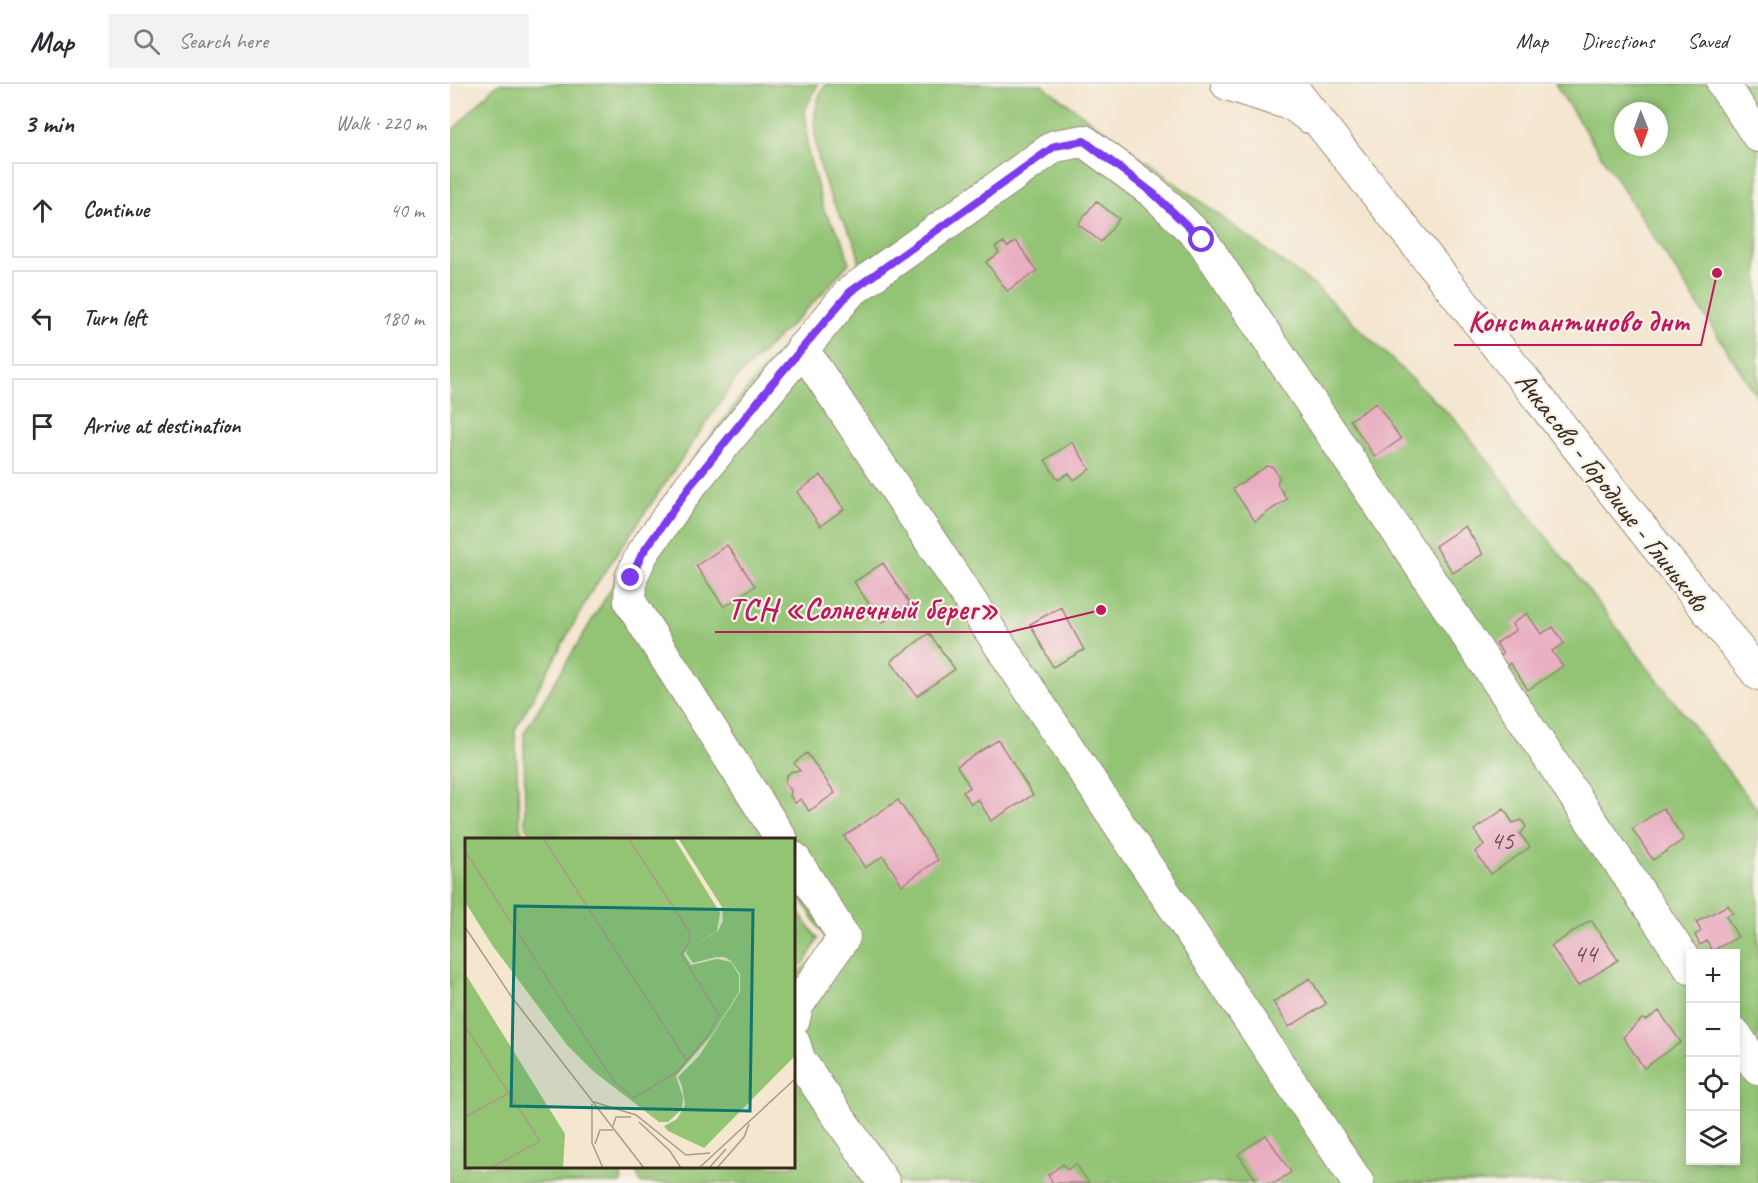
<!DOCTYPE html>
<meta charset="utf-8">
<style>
body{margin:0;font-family:Caveat,sans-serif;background:#f2f2f3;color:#2b2b33}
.controls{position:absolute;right:18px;bottom:18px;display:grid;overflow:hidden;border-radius:0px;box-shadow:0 3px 9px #0003}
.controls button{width:54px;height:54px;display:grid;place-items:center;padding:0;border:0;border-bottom:2px solid #e1e1e2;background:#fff;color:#2b2b33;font:30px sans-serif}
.compass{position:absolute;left:1164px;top:18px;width:54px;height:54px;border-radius:50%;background:#fff;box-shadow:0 3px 9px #0003;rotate:179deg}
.stop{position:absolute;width:18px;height:18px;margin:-14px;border:4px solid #7c3aed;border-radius:50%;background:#fff}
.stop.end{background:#7c3aed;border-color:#fff;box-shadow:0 2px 6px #0008}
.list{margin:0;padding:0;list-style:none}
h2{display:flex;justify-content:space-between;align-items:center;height:78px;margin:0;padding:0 24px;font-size:26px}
h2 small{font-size:20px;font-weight:400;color:#7c7c81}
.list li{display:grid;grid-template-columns:39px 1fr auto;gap:18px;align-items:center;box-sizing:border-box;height:96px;margin:0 12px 12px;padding:0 12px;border:2px solid #e1e1e2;border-radius:0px}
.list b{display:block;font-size:22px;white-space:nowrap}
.list em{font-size:20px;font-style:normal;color:#7c7c81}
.icon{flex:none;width:33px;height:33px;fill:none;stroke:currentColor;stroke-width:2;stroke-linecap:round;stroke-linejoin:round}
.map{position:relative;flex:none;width:1308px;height:1099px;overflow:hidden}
header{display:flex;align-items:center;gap:36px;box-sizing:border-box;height:84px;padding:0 30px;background:#fff;border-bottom:2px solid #e1e1e2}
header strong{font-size:28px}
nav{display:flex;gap:33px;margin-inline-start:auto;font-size:21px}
.search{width:420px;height:54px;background:#f2f2f3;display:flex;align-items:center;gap:15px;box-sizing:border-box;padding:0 21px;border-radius:0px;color:#7c7c81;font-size:22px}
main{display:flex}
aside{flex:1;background:#fff}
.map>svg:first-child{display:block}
</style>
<header>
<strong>Map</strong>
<div class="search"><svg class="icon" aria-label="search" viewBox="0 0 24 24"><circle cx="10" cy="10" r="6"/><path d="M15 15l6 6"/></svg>Search here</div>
<nav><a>Map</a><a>Directions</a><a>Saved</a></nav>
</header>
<main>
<aside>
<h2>3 min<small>Walk · 220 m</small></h2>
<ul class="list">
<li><svg class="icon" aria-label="ahead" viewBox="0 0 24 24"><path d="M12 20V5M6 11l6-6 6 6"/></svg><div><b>Continue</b></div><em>40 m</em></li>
<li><svg class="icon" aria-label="left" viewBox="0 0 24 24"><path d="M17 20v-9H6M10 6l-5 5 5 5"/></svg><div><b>Turn left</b></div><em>180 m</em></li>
<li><svg class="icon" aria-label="arrive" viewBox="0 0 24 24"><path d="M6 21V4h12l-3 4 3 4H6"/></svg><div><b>Arrive at destination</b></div></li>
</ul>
</aside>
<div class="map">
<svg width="1308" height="1099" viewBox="0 0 1308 1099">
<rect width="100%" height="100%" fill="#f7f3e8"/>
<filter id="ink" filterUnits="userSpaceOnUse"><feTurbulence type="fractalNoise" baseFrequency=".0167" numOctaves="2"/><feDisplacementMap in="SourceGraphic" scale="12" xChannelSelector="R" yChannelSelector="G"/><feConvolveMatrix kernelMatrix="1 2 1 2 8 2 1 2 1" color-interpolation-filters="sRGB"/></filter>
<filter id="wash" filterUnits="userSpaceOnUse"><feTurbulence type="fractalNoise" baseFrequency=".008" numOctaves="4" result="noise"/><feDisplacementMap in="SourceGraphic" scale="24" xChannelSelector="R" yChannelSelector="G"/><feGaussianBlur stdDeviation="1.35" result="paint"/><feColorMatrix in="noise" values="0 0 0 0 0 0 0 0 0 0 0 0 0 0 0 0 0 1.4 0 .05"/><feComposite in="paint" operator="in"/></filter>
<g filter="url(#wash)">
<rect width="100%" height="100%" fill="#f4e6cf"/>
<path fill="#93c474" stroke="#677749" stroke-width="1.5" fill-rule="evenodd" d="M47,0H368L355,26L358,68L374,127L393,156L399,179L370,212L286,295L143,505L65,646L70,744L77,755L16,756V1082L170,1083L172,1099H0V49Z
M376,0H591L865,202L1010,341L1308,726V1099H191L184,1083L344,1082V891L371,870L375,853L344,803V756L84,755L75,742L74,649L221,405L300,301L377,213L409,183C410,160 396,144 386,124C369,91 353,32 376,0ZM1240,870H1286V1076H1240Z
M1105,0H1308V314ZM1173,27H1209V63H1173Z
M344,822L368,855L355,878L344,885Z"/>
<g id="blocks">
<path fill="#e9aec2" d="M646,117L669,135L651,158L628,140Z
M566,157L587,187L557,207L536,178L549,169L545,163L554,158L557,163Z
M926,319L951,355L925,373L900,336Z
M622,358L640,385L624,396L619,389L608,396L595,376Z
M817,382L823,383L829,393L827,400L837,415L805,437L783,405Z
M371,391L394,425L370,442L347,408Z
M1015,442L1033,470L1003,489L985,462Z
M277,461L305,502L274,523L246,482Z
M433,479L460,520L432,539L404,498Z
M611,523L634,566L603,583L580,540Z
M1077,529L1091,550L1103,543L1114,559L1102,567L1113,582L1078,606L1060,579L1053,585L1046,575L1053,570L1046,559L1066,546L1062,540Z
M479,549L505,585L467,612L441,577Z
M548,656L583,711L541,737L528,715L521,720L513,708L520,703L507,682Z
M357,669L385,709L359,727L351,715L345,719L340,712L341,706L335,700L336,692L342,687H350L344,679Z
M448,716L488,776L452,801L433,772L415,784L394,752Z
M1213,724L1234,755L1203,776L1182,745Z
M1054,725L1063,739L1072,736L1076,743L1070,750L1080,763L1041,790L1025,768L1034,761L1024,746Z
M1278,821L1283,829L1276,832L1288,853L1262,867L1257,857L1250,861L1245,851L1251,847L1246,838Z
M1141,836L1168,876L1128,902L1101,862Z
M860,894L876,920L839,943L823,918Z
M1209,927L1231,958L1194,984L1173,953L1192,935L1197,936Z
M816,1051L841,1088L825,1099H808L788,1070Z
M613,1080L617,1086L626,1080L639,1099H603L598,1091Z"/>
</g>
</g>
<g filter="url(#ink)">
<use href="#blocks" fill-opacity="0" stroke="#988876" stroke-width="1.5"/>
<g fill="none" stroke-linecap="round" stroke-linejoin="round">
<g stroke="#988876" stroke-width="34">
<path id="minor" d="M777,0L843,21L859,33
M839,0L1308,590
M1273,0L1308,52
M352,264L908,1099
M332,756L180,518L181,494L192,470L240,402L400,208L605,62L634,57L704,109L752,156L1240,884
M344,774L394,853L347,922L344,935
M1286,951L1308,985
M344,959L349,975L434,1099"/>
</g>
<use href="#minor" stroke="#fff" stroke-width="32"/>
</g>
</g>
<g fill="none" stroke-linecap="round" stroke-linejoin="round" filter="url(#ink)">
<path stroke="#7c3aed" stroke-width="8" d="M181,494L192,470L240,402L321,301L400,208L605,62L634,57L704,110L752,156"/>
</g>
<g text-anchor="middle" stroke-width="4.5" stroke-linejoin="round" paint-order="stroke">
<g font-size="26" fill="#664b47">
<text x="1052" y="765">45</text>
<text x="1135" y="878">44</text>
</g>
<g font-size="28" fill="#3b2a1e" stroke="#f7f3e8">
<text transform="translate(1163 407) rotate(52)" y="10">Ачкасово - Городище - Глиньково</text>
</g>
</g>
<g transform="translate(15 754)">
<rect width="330" height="330" fill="#f4e6cf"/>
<path d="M0,0H209L255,75L252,93L224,110L253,93L258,83L257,69L213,0H330V218L239,310L203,293L199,288L212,281L220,267L217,248L213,239L234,218L275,154V136L266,123L260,119H251L228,125L221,115L223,111L219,116L226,127L252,121L266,124L274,137V154L246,198L211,238L218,259L217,271L203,284H194L128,233L102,207L27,107L0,64ZM0,135L100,296L98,330H0Z" fill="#93c474"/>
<path fill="none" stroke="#aa9b88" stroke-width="1.5" d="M78,0L222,223M0,13L148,242L169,260L213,233L242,198L254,177L216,116L225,103L224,93L163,0M0,89L46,158L179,330M0,188L75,303L26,330M129,264L171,277L221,317L245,315M127,266V305L138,330M0,279L44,255M174,284L205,313L216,330M148,288L151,279H166M130,306L135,292H148M234,330L330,241M244,330L261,311M252,330L279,299L284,286"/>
<path fill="#0f766e" fill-opacity="0.15" stroke="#0f766e" stroke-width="3" d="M50,68L288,72L285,273L46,268Z"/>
<rect width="330" height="330" fill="none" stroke="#3b2a1e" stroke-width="3"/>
</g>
<path fill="none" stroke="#c2185b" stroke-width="2" d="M1267 189L1251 261H1004M651 526L560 548H265"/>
<g fill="#c2185b" stroke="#f7f3e8" stroke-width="2">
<circle cx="1267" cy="189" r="6"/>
<circle cx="651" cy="526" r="6"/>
</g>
<g font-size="30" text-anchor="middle" font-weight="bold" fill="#c2185b" stroke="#f7f3e8" stroke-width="4.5" stroke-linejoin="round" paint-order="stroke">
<text x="1128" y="247">Константиново днт</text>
<text x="413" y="535">ТСН «Солнечный берег»</text>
</g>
</svg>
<div class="controls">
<button>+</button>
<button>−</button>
<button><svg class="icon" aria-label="locate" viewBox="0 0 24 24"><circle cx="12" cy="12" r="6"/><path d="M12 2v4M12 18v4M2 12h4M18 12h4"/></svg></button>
<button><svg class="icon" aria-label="layers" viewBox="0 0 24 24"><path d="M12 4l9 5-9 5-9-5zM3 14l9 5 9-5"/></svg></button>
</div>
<svg class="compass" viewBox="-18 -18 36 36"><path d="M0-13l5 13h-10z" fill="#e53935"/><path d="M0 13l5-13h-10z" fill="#7c7c81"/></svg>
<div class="stop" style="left:752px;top:156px"></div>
<div class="stop end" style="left:181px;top:494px"></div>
</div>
</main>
